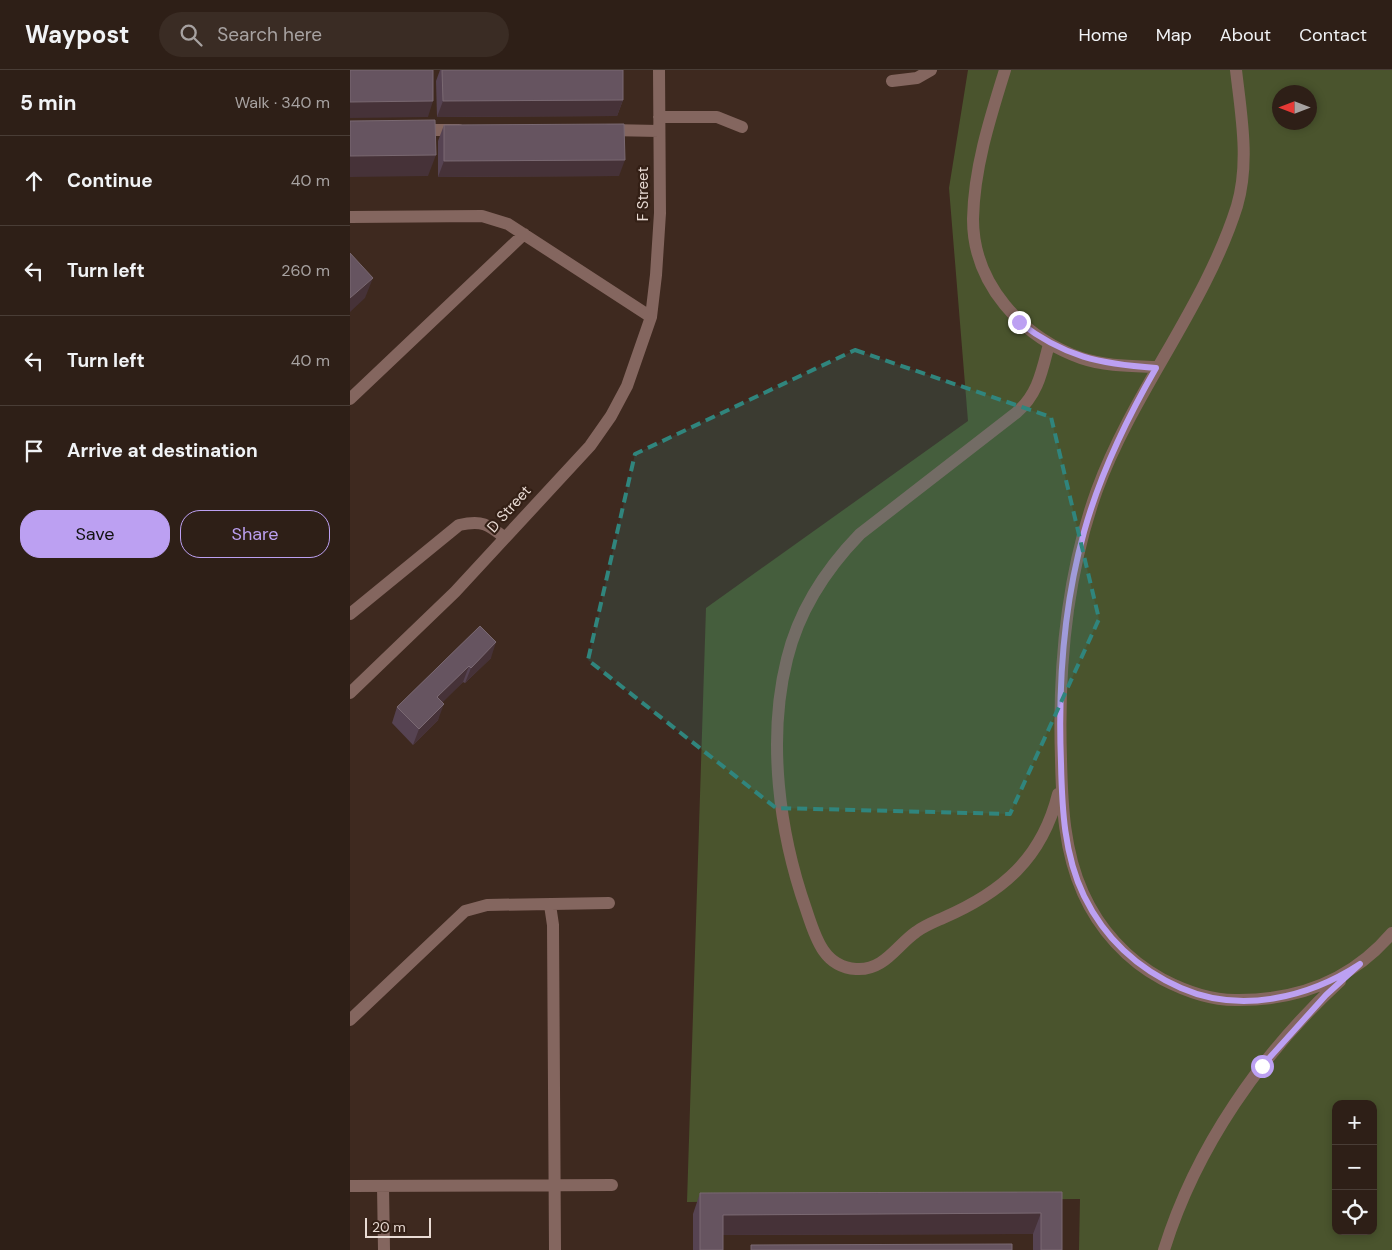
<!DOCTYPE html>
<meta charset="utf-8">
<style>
body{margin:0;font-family:"DM Sans",sans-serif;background:#3a2c24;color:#f1f3f6}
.controls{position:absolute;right:15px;bottom:15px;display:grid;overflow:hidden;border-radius:10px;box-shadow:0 2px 8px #0003}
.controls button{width:45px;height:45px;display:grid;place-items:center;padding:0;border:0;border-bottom:1px solid #493d36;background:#2e1f17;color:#f1f3f6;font:25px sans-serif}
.compass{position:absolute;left:922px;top:15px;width:45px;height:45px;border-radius:50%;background:#2e1f17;box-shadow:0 2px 8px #0003;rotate:270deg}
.scale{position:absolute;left:15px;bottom:12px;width:66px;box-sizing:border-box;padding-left:5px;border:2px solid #e9dbd4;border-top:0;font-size:14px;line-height:18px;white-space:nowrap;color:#e9dbd4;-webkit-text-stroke:4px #331f15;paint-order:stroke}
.stop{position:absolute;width:15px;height:15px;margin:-11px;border:4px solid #bca0f2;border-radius:50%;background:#fff}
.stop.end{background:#bca0f2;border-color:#fff;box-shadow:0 1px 5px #0008}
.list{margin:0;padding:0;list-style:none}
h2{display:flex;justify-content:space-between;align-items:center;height:65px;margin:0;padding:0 20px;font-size:21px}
h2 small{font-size:16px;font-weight:400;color:#a7a2a1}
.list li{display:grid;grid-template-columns:32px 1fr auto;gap:15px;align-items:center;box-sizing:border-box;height:90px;padding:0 20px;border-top:1px solid #493d36}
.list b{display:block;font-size:19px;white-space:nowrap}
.list em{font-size:16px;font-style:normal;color:#a7a2a1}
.actions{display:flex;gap:10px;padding:15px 20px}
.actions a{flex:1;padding:11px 0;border:1px solid #bca0f2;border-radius:20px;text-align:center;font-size:18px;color:#bca0f2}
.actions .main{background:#bca0f2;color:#111}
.icon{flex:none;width:28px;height:28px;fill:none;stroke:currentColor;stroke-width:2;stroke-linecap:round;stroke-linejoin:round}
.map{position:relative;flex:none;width:1042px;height:1180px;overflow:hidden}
header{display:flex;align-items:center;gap:30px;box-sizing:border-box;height:70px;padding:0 25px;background:#2e1f17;border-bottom:1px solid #493d36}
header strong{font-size:24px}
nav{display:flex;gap:28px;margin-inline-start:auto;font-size:18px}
.search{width:350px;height:45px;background:#3a2c24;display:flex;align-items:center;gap:12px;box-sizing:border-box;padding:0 18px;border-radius:28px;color:#a7a2a1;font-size:19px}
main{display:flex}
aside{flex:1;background:#2e1f17}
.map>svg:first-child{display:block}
</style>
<header>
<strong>Waypost</strong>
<div class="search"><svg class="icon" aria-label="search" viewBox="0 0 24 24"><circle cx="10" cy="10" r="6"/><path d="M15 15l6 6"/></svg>Search here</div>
<nav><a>Home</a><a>Map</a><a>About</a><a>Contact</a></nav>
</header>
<main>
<aside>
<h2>5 min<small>Walk · 340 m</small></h2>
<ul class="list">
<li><svg class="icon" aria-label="ahead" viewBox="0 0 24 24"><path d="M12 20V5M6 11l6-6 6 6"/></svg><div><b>Continue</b></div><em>40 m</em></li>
<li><svg class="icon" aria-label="left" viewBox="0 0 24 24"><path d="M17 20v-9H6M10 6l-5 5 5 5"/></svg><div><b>Turn left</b></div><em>260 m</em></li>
<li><svg class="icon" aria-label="left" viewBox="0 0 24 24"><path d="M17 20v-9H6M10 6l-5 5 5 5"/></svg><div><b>Turn left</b></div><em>40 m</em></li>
<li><svg class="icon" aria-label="arrive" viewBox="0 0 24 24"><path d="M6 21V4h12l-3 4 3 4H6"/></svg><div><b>Arrive at destination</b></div></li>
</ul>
<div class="actions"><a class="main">Save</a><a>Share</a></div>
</aside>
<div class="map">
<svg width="1042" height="1180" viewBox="0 0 1042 1180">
<rect width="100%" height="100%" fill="#3e291f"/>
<path fill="#4a542d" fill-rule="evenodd" d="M618,0H1042V1180H729L730,1129L337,1132L356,538L618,351L599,118ZM929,22H959V52H929ZM986,1034H1023V1161H986Z"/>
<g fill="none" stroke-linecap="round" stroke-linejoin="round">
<path stroke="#84665f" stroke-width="12" d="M655,0C640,48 624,98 623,149C623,214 672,267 731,288C754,296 781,296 806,297
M886,0C891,44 900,92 887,136C855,237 784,320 747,420C716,506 708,599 711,689C712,735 714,781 733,823C749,859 777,890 812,909C835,921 862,931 889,930C950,930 1002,910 1042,863
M542,11L567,8L581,0
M309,47H367L392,57
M69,60H109
M259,60L309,61
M0,147L132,146L158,154L301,247
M699,274C692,301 688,325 666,343L510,464C475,500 449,540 437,589C417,669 429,762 456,839C465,866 473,897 506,899C534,901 546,876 566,862C574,856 584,852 593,848C653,822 692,788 708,724
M0,329L174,164
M0,544L109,455C132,450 138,454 155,468
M0,623L105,522L240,376L261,346L277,316L301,247L306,205L310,143L309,0
M200,835L203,855L205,1180
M0,950L115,841L137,835L259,833
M0,1116L262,1115
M33,1116L34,1180
M814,1180C846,1077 911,984 990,911"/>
</g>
<path fill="#564352" d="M90,0H273V30L267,46L87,47L86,11Z
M94,55L269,106L88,107V71Z
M130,556L141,588L115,613L113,612L92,632L88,650L63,675L42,653L47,637Z
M712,1122V1180H683V1164L373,1165V1180H343V1144L350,1123Z"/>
<path fill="#463238" d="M273,30L267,46L87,47L93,31Z
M83,31L78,47L0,48V32Z
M86,85L78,106L0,107V86Z
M275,90L269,106L88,107L94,91Z
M23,208L15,228L0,242V228Z
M146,572L141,588L115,613L121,598Z
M119,596L113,612L82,643L87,627Z
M94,634L88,650L63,675L69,659Z
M691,1143L683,1164L365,1165L373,1145Z"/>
<path fill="#665460" stroke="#7a6972" d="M0,0H83V31L0,32Z
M92,0H273V30L93,31Z
M85,50L86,85L0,86V51Z
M274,54L275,90L94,91V55Z
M0,183L23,208L0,228Z
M130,556L146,572L121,598L119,596L87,627L94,634L69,659L47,637Z
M712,1122V1180H691V1143L373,1145V1180H350V1123Z
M662,1174V1180H401V1175Z"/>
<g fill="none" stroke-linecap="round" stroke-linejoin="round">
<path stroke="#bca0f2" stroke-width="6" d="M669,252C714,287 750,294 806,298C776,350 750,404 734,462C713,537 708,616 711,693C712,738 714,785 734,826C755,869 788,899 831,918C890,944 958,928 1010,894L976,925L912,996"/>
</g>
<path fill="#30857d" fill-opacity="0.2" stroke="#30857d" stroke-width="4" stroke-dasharray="10 6" stroke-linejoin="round" d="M505,280L701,347L749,549L660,744L426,738L238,590L285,384Z"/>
<g text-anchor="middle" stroke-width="4.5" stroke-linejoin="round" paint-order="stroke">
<g font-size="15" fill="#e9dbd4" stroke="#331f15">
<text transform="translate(293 124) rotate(-90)" y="5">F Street</text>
<text transform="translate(159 439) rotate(-48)" y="5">D Street</text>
</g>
</g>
</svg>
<div class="controls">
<button>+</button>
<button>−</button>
<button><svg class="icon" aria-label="locate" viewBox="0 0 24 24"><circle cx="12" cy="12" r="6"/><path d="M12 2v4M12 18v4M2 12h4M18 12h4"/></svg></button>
</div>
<svg class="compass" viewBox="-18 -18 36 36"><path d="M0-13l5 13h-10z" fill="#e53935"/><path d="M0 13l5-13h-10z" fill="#a7a2a1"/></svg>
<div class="scale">20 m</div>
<div class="stop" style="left:912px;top:996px"></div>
<div class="stop end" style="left:669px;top:252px"></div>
</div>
</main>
